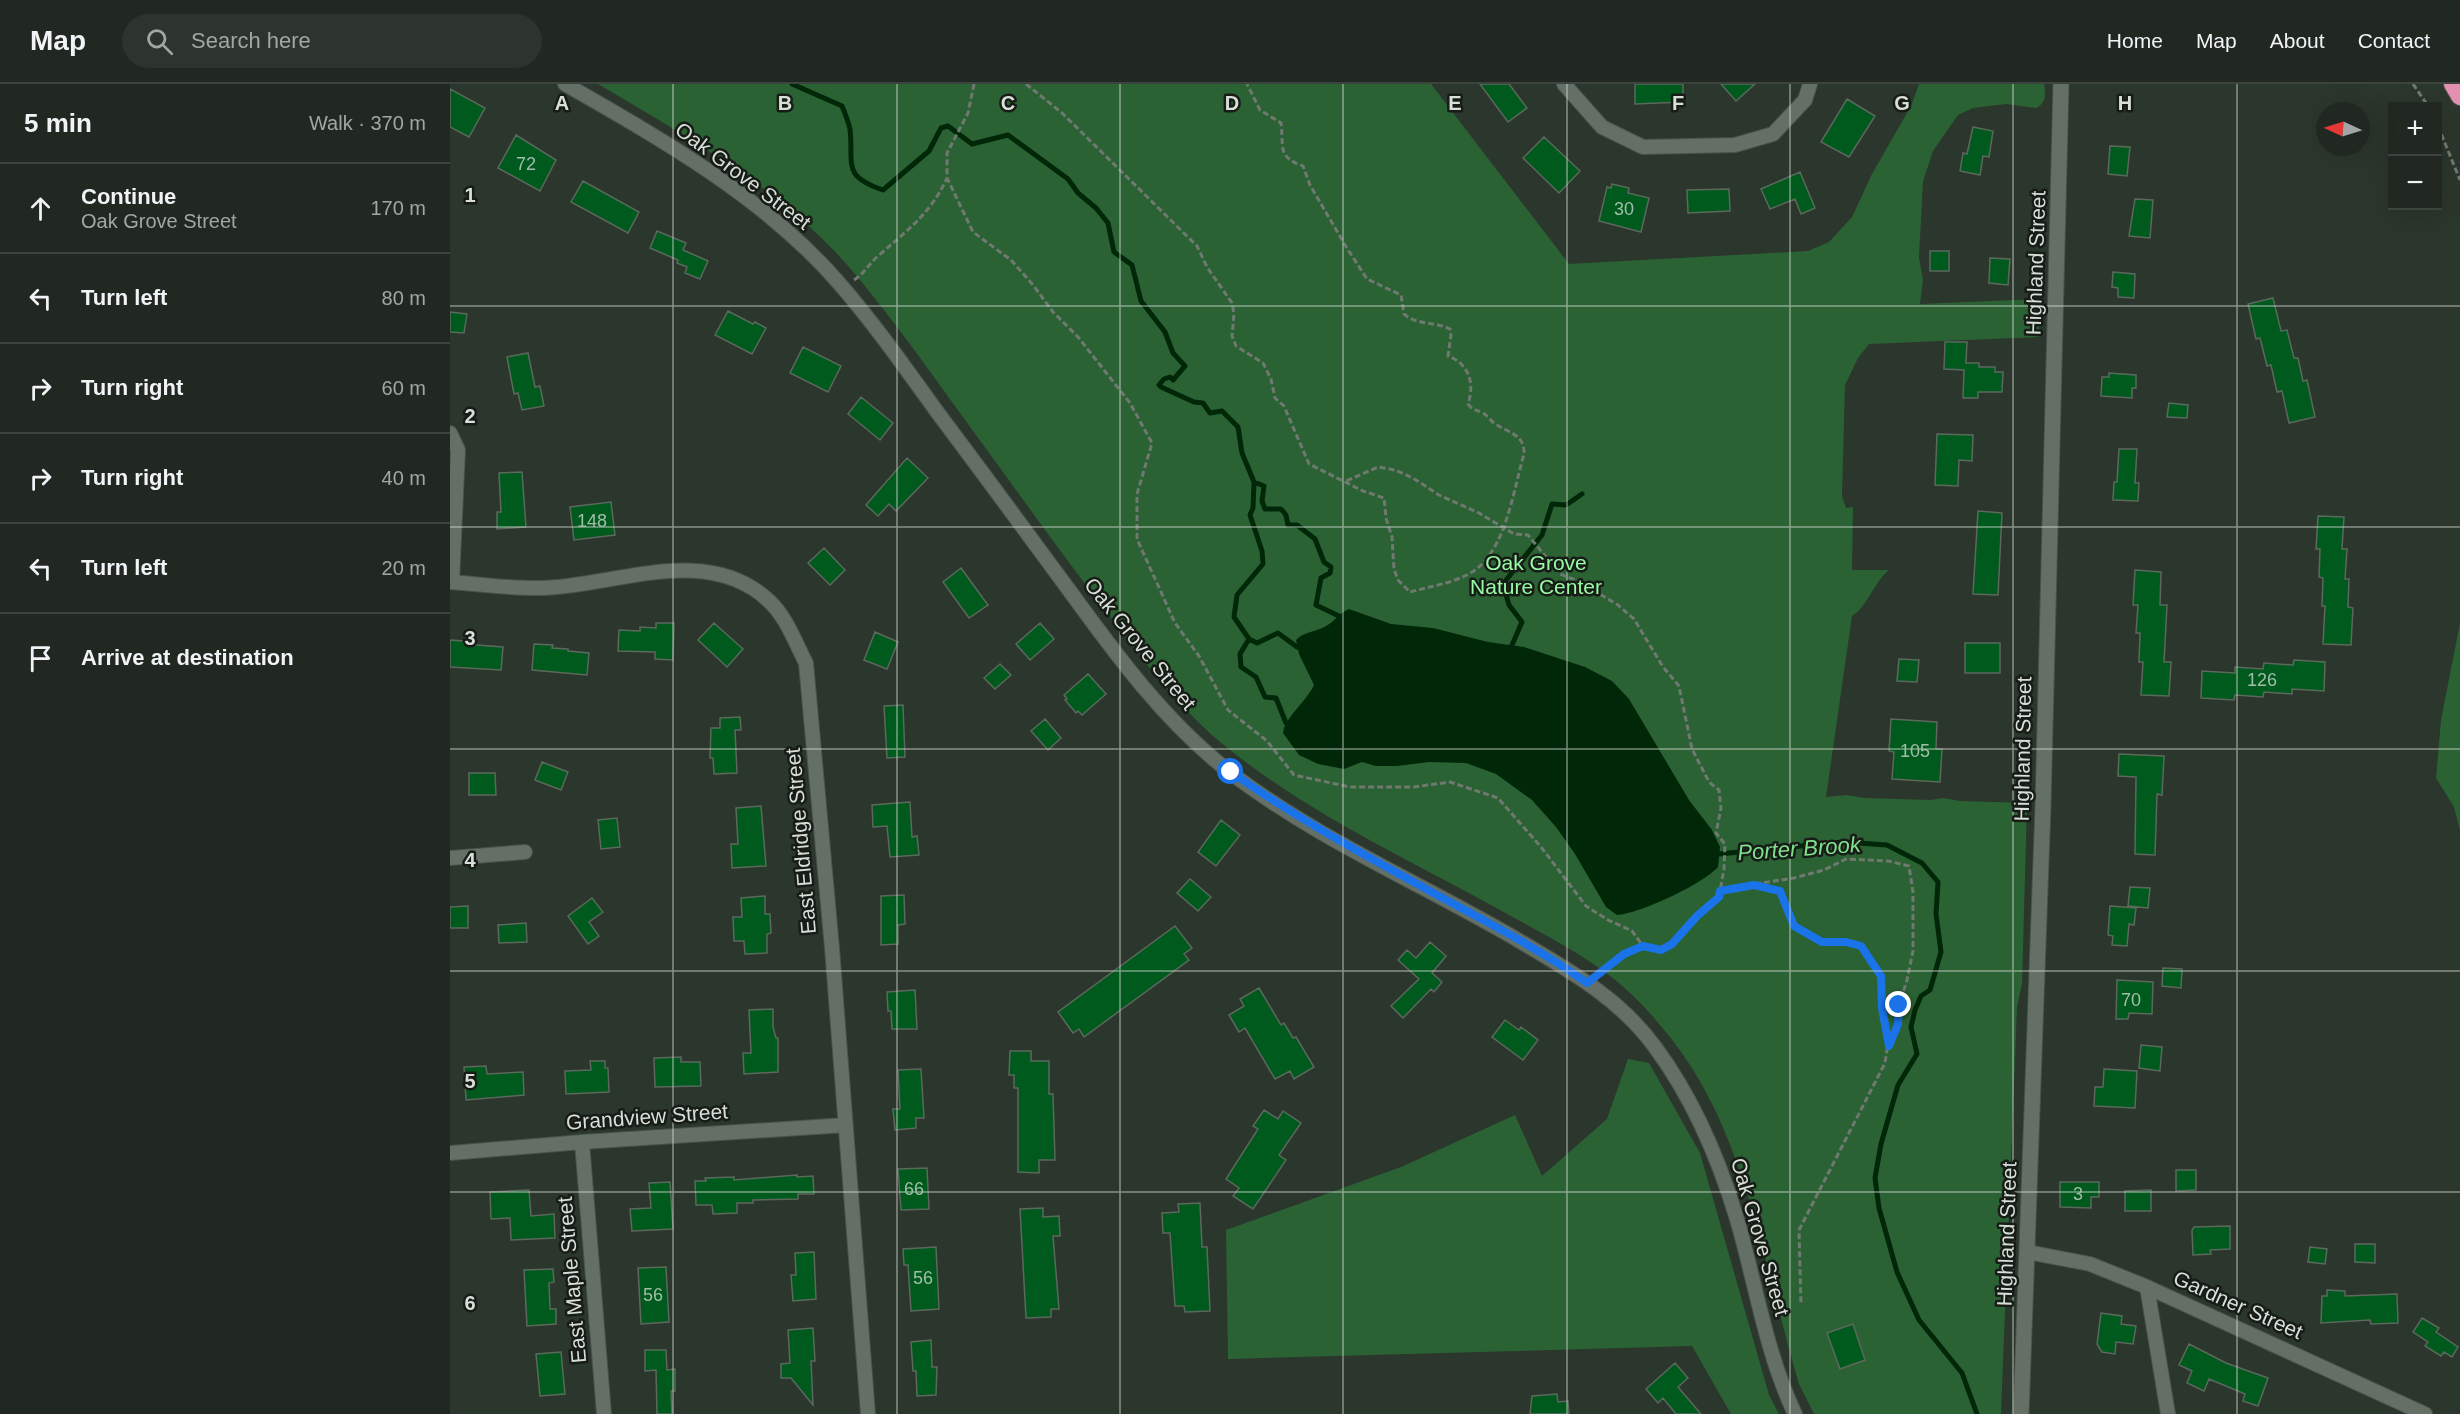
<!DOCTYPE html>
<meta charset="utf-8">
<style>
body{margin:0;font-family:Arial,sans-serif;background:#2d342e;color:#f1f3f6}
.controls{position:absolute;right:18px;top:18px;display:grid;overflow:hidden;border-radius:0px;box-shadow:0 6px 24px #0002}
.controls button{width:54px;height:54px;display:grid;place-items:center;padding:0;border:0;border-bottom:2px solid #3d443f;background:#202821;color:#f1f3f6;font:30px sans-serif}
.compass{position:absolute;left:1866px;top:18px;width:54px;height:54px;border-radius:50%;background:#202821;box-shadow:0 6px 24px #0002;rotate:274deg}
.stop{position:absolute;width:18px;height:18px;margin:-14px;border:4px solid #1a73e8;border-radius:50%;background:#fff}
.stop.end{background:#1a73e8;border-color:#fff;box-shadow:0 2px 6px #0008}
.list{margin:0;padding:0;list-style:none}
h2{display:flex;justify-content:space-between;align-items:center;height:78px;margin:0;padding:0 24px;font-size:26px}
h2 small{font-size:20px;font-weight:400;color:#a2a6a5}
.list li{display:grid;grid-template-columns:39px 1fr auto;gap:18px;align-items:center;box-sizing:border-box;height:90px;padding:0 24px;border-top:2px solid #3d443f}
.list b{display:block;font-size:22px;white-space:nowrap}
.list p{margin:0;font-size:20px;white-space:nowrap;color:#a2a6a5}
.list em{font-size:20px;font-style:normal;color:#a2a6a5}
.icon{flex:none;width:33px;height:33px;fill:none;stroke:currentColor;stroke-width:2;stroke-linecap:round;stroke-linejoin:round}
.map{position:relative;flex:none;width:2010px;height:1330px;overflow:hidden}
header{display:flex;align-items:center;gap:36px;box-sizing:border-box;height:84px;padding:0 30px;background:#202821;border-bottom:2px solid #3d443f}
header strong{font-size:28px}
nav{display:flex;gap:33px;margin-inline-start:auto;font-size:21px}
.search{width:420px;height:54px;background:#2d342e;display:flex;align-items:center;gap:15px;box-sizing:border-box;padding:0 21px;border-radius:33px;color:#a2a6a5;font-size:22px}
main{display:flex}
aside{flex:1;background:#202821}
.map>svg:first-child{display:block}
</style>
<header>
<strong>Map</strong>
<div class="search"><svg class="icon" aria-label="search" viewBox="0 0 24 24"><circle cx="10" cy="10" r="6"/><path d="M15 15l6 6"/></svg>Search here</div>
<nav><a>Home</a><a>Map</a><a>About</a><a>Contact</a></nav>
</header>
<main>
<aside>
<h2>5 min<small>Walk · 370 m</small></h2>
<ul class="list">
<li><svg class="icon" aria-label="ahead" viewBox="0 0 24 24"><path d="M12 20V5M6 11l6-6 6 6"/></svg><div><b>Continue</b><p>Oak Grove Street</p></div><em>170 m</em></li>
<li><svg class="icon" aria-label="left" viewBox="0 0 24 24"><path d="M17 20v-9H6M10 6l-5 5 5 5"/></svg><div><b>Turn left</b></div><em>80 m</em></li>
<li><svg class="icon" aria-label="right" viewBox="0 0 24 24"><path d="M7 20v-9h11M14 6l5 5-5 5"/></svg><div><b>Turn right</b></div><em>60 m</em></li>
<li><svg class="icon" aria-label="right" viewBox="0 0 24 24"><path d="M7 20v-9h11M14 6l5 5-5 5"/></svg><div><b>Turn right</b></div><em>40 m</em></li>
<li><svg class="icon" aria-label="left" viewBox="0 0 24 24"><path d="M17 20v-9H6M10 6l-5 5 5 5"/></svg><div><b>Turn left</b></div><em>20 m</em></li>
<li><svg class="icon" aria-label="arrive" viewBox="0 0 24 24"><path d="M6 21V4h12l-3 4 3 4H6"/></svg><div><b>Arrive at destination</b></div></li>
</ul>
</aside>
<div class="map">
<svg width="2010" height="1330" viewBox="0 0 2010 1330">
<rect width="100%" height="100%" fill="#2b362c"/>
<path fill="#2b6234" d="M148,0H981L1119,180L1358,167L1379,158L1402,133L1422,90L1461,22L1469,0H1594C1596,10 1596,19 1586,24L1556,20L1523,24L1508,31L1483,67L1473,97L1469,174L1473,196L1470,220L1590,215L1589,253L1419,260L1408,274L1395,301L1392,412L1396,424L1403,423L1402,486H1439C1423,499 1419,521 1402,532L1376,713L1396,711L1415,714L1481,716L1493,714L1510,717L1577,719L1572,900L1567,923L1551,1330H1364L1349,1300C1315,1187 1297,1052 1223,957C1203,931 1179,905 1152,886C1117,861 1078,842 1041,821C953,773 859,729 780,666C729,626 691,573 652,522C598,452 547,379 494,307C464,265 433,223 399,183C331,105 236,52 148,0Z
M2010,539V746L2004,723L1986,694L1991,636Z
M1178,975L1199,979L1250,1069L1319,1311L1329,1330H1281L1242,1262L778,1275L776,1146L951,1083L1065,1031L1092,1092L1157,1035Z"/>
<path fill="#002808" d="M899,525L941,540L983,544L1038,558L1074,563L1135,583L1162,597L1179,615L1239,716L1262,746L1270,763L1268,783C1253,800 1189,830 1167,831L1156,823L1125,770L1106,743L1082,716L1046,690L1016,679L979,678L947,682H926L912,678L894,685L868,680L849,671L833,649C835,633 856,618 864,601L849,570L846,556C855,547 866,548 876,542C885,537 890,528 899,525Z"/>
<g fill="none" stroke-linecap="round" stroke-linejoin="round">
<path stroke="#002808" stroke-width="5" d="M342,0L392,22C395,29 398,37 400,45C404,80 391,92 433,106L479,67L491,44L498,42L522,60L558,51L618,95L628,109L646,124L658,139L664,168L682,181L691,217L715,248L723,269L735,282L723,296L720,293L714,295L709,301L711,303L744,318L753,319L760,329L772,327L788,343L792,369L804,398L803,424L800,431L812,467L813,480L787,511L784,533L799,555L807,559L828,549L847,563
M804,398L814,402L812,417L815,425H831L836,431L838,441H847L865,455L874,478L881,483L880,489L871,494L866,521L895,535
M799,555L790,570L791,583L806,593L815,613L826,614L836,639
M1059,568L1072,538L1059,521L1053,500L1092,451L1102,420L1116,421L1132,410
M1263,768L1269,770L1393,758L1437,761L1472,779L1488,798L1486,830L1491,868L1480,906L1471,912L1465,926L1461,943L1467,970L1448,1001L1431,1060L1425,1094L1429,1124L1447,1188L1469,1236L1512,1289L1527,1330"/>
</g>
<path fill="#005a1d" stroke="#5c685d" stroke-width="1.5" d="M1030,0H1059L1077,24L1058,38Z
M1185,0H1233V18L1185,20Z
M1271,0H1305L1286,17Z
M0,5L35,24L19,53L0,43Z
M1397,15L1425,32L1399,73L1371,58Z
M1523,43L1543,47L1539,73L1533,72L1530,91L1510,87L1513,69L1517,70Z
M66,51L106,76L90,107L48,84Z
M1094,53L1130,87L1109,109L1073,74Z
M1660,62L1680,63L1677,92L1658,90Z
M1350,88L1365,124L1351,130L1345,115L1320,125L1311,105Z
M133,97L189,128L178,149L121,118Z
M1162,100L1179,104L1178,109L1199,114L1191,148L1149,137L1157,103L1161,104Z
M1279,105L1280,127L1238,129L1237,106Z
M1685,115L1703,116L1700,154L1679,152Z
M207,147L236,159L233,166L258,177L250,195L235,189L237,183L227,179L228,176L200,164Z
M1480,167H1499V187H1480Z
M1540,174L1560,175L1558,201L1539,199Z
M1663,188L1685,190L1684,214L1668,213V204L1662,203Z
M1823,214L1831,247L1837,246L1844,274H1848L1853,297L1857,296L1865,333L1839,339L1832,307L1827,308L1821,281L1817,282L1810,254L1806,255L1798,220Z
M278,227L303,240L305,238L316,244L302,270L265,251Z
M0,228L17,230L14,249L0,248Z
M1495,258H1517L1516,279H1529V283H1545V288H1553L1552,308H1528V314H1513L1514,286L1494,285Z
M353,263L391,282L378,308L340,289Z
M78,269L85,303L90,302L94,322L72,326L68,309L64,310L57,273Z
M1659,289L1686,291V304H1682V314L1651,312L1652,293H1659Z
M411,313L443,339L430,356L398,330Z
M1719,319L1738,321L1737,334L1717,333Z
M1487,350L1523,351L1522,377L1509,376L1508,402L1485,401Z
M1669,365H1687L1685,399H1689L1688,417L1663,416L1664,398H1667Z
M457,374L478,394L446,427L439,420L428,432L416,421Z
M72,388L76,443L47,445V428H51L49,389Z
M161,418L165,451L124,456L120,423Z
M1528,427L1552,429L1548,511L1523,510Z
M1868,432L1894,433L1892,465H1897L1895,495H1899L1898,523L1903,524L1901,561L1873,560L1875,522H1872L1873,494L1869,493L1870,465H1866Z
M374,464L395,486L380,501L358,479Z
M511,484L538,521L519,534L493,498Z
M1685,486L1711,488L1710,521H1717L1714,578H1721L1719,612L1691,611L1693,578H1689L1690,549H1686L1688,521H1683Z
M206,539H224L223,576L205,575V568L168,567L169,546L190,547V543L206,544Z
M264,539L293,565L277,583L248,556Z
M590,539L604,555L580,576L566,560Z
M425,548L448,558L437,585L414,576Z
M0,556L14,557V560L53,563L51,586L0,583Z
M1515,559H1550V589H1515Z
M84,560L103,561L102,564L118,565V567L139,569L137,591L82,586Z
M1449,575L1469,576L1467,598L1447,597Z
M1844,576L1875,578L1874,607L1842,605V610L1814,608L1813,613L1785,611L1784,616L1751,614L1752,587L1785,589V583L1813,585L1814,579L1843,581Z
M550,580L561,591L545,605L534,594Z
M638,590L656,610L632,631L628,627L626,629L615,616L617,615L614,611Z
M453,621L455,673L437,674L434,622Z
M290,633L291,646H285L287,689L264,690L263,674H260L261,644H270V634Z
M595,635L611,654L598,666L581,647Z
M1441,635L1487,638L1486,665H1492L1490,698L1442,695L1444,668L1439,667Z
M1669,670L1714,672L1712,711L1707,710L1705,771L1685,770L1686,693L1668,692Z
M92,678L118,688L111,706L85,696Z
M19,689H45L46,711H19Z
M460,718L462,753L467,752L469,771L440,773L437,742L423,743L422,721Z
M311,722L316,782L282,784L281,760H288L286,724Z
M167,734L170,763L151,765L148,736Z
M771,736L790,751L766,782L748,768Z
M740,795L761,813L748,827L727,809Z
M1680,803L1700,804L1698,824L1678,822Z
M454,811L455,840L448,841V860L431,861V812Z
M315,812V830H320L321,849L317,850V869L295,870L294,857H284L283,833H292L291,814Z
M142,814L153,828L139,838L149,852L138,860L118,832Z
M18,822V844H0V823Z
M1660,822L1686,824L1684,841L1679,840L1677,862L1662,861L1663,852L1658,851Z
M76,839L77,858L49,859L48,841Z
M725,842L742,864L734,870L739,876L634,953L629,945L623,949L608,928Z
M980,858L996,872L982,889L992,898L984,908L981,905L953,934L941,922L969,895L948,876L957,866L966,874Z
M1713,884L1732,885L1731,904L1712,902Z
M1667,896L1703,898L1702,930L1679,929L1678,935H1666Z
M809,904L831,941L834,939L843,954L846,953L864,983L844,995L840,987L825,995L795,944L789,948L779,931L794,922L790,915Z
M465,906L467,945H442L441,927H438L437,908Z
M323,925V943L326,954H328V988L294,990L293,969H301L299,926Z
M1055,936L1069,946L1071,943L1088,956L1073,976L1042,953Z
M1691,961L1712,963L1710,987L1689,984Z
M560,967H581V977H599V1010H603L605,1076H589V1089L568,1088V1004H564V991H559Z
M231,973V978H250L251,1002L205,1003L204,974Z
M140,977H155V984H158L159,1008L116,1010L115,987L141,986Z
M36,982L37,990L73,988L74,1011L16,1016L14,983Z
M471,985L474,1034H466V1044L445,1046L443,1025H450L448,986Z
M1654,985L1687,987L1685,1024L1644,1022L1645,1003H1653Z
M814,1026L828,1035L833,1027L851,1039L829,1071L836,1076L803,1125L783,1112L789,1104L776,1095L808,1045L803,1042Z
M477,1084L479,1125L451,1126L448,1085Z
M1726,1086H1746V1106L1726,1107Z
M347,1091V1093L363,1092L364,1110H348V1115L303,1116V1119H287V1129L263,1130L262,1121H246L245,1097H256L255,1094L284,1093V1096Z
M220,1098L223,1145L182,1147L180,1125L201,1124L199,1099Z
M1610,1098H1649V1113H1641V1124L1610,1123Z
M79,1106L81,1132L104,1130L105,1154L61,1156L60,1134L41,1135L40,1108Z
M1701,1106V1127H1675V1107Z
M750,1119L752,1163H757L760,1227L735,1228L734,1222H725L720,1149H713L712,1129L729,1128L728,1120Z
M593,1124V1133L609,1132L610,1152H603L609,1225H601V1233L576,1234L570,1125Z
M1780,1142V1165L1760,1166L1761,1170L1743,1171L1742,1146L1744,1143Z
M1905,1160H1925V1179L1905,1178Z
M486,1163L489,1225L461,1227L458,1181H454L453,1165Z
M1860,1163L1877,1165L1875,1180L1858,1178Z
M364,1168L366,1215L343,1217L341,1191H346L345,1169Z
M216,1183L219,1238L191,1240L188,1184Z
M103,1185L104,1198L99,1199L100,1225H106V1240L77,1242L74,1186Z
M1877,1206L1895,1207V1212L1947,1210L1948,1239L1921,1240L1920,1236L1871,1239L1872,1212H1877Z
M1651,1229L1672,1232L1671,1240L1686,1242L1683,1260L1666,1258L1665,1270L1652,1268L1647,1260Z
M1972,1234L1989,1244L1986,1248L2008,1263L2002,1273L1994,1268L1991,1272L1975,1262L1978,1258L1963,1248Z
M1403,1240L1415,1276L1390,1285L1377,1249Z
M363,1244L365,1277H361L363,1321L341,1294H331V1280L340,1279L338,1246Z
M481,1256L482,1283H487L486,1311L467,1312L466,1287H463L461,1258Z
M1739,1260L1776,1279L1818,1294L1808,1322L1793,1317L1795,1310L1759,1295L1754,1307L1737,1299L1742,1287L1729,1281Z
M195,1266H216L217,1286L225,1285V1307H221L222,1330H207L206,1286L195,1287Z
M111,1268L115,1310L90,1312L86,1270Z
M1225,1279L1238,1294L1228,1303L1251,1330H1226L1213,1314L1208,1319L1196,1305Z
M1107,1310L1108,1318L1118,1317L1119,1330H1080L1082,1312Z"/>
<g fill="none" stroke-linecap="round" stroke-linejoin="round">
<g stroke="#4a534b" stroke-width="16">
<path id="minor" d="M115,0C211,55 314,113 388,198C423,238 454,282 485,325C530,385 575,446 619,506C667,572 716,639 781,689C870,757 977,802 1073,859C1122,888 1171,916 1205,963C1242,1013 1268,1073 1286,1132C1306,1199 1315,1267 1345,1330
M1114,0L1152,43L1193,63L1285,61L1323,50L1355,16L1360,0
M0,349L8,366L2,498
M0,498C30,500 62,505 92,504C165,502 256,459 318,516C336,532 345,558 356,579L382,864L418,1330
M0,774L75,768
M132,1058L154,1330
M0,1069L132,1058L396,1041
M1578,1168L1640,1180L1697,1203L1975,1330
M1697,1203L1718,1330"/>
</g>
<g stroke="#4a534b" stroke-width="17">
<path id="secondary" d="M1571,1330L1593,722L1611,0"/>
</g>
<g stroke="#4a534b" stroke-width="20">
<path id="motorway" d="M2003,0L2010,12"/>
</g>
<path stroke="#6f7970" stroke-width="3" stroke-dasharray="6 3" stroke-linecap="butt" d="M524,0L518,29L497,69V94L523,148L561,176L583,201L603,228L628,253L680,319L702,359L687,410V455L725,539L749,572L778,626L817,657L844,691L900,703H964L1000,698L1048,714L1091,763L1136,822L1158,836L1182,847L1193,862L1211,866L1222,860L1247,832L1269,813L1274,785L1275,760L1266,749L1271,724L1269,706L1259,698L1242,665L1229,602L1213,583L1184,535L1168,521L1128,497L1110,490L1078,451L1064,450L1029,429L989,411L963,394L945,386L928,383L894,398
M576,0L612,29L747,162L757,183L782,219L784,230L782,252L786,262L813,279L821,295L825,314L834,322L859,380L913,407L934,414L936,434L942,453L944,485L948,496L960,508C981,502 1013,498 1030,482C1057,457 1064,404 1074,370C1075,350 1058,349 1044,339C1040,336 1037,331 1033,329C1026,325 1023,327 1018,320C1025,299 1019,280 998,272L1001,251L1000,245C985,237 968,242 954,230L951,211L917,195L895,161L860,101L853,82C827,73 834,64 831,39L810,26L797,0
M1963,0L1978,22
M1988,42L2010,96
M404,196C414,190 418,181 427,173C456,147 480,131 497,94
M1305,800L1344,794L1374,786L1396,775L1438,777L1459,782L1463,808V867L1457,896L1449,921L1447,940L1439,961
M1270,807L1304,801L1330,807L1344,842L1372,858H1396L1411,862L1431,892L1432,924L1439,953L1435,979L1349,1146L1351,1221
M1149,889L1174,870L1193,862"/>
<use href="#minor" stroke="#647065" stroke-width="14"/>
<use href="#secondary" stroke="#647065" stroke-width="15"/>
<use href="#motorway" stroke="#e490b3" stroke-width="18"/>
</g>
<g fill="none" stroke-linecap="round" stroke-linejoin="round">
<path stroke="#1a73e8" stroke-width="8" d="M781,688C851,737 925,777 1000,818C1046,843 1094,868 1137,899L1174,870L1193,862L1211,866L1222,860L1247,832L1269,813L1270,807L1304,801L1330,807L1344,842L1372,858H1396L1411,862L1431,892L1432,924L1439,962L1448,940L1449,921"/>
</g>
<path fill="none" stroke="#d8dfd8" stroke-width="1.5" stroke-opacity="0.55" d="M223,0V1330M447,0V1330M670,0V1330M893,0V1330M1117,0V1330M1340,0V1330M1563,0V1330M1787,0V1330M0,222H2010M0,443H2010M0,665H2010M0,887H2010M0,1108H2010"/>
<g text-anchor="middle" stroke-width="5" stroke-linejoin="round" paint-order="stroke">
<g font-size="18" fill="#a2bea9">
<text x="76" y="86">72</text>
<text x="1174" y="131">30</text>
<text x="142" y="443">148</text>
<text x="1812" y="602">126</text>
<text x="1465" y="673">105</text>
<text x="1681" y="922">70</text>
<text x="464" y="1111">66</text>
<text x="1628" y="1116">3</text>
<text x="473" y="1200">56</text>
<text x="203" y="1217">56</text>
</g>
<g font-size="21" fill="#d8dfd8" stroke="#171c17">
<text transform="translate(293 92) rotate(37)" y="7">Oak Grove Street</text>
<text transform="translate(1586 179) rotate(-88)" y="7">Highland Street</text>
<text transform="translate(690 560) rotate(51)" y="7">Oak Grove Street</text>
<text transform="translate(1573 665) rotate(-89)" y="7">Highland Street</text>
<text transform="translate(351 757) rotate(-95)" y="7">East Eldridge Street</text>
<text transform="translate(197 1033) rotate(-4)" y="7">Grandview Street</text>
<text transform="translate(1557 1150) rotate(-88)" y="7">Highland Street</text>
<text transform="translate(1310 1153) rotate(74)" y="7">Oak Grove Street</text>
<text transform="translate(122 1196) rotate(-95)" y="7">East Maple Street</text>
<text transform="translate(1788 1221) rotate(24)" y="7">Gardner Street</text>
</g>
<g font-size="21" fill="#97faa4" stroke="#171c17">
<text x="1086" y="486">Oak Grove<tspan x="1086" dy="24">Nature Center</tspan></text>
</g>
<g font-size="22" font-style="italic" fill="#7fe18c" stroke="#171c17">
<text transform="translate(1349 764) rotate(-4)" y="8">Porter Brook</text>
</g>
</g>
<g font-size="20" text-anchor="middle" font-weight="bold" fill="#d8dfd8" stroke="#171c17" stroke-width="5" stroke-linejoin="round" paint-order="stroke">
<text x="112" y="26">A</text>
<text x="335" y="26">B</text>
<text x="558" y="26">C</text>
<text x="782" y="26">D</text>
<text x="1005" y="26">E</text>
<text x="1228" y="26">F</text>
<text x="1452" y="26">G</text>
<text x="1675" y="26">H</text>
<text x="20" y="118">1</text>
<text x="20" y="339">2</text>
<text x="20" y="561">3</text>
<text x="20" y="783">4</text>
<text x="20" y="1004">5</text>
<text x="20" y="1226">6</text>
</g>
</svg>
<div class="controls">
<button>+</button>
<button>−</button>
</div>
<svg class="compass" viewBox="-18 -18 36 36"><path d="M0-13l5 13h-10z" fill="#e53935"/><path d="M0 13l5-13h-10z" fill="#a2a6a5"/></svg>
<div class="stop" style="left:781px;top:688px"></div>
<div class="stop end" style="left:1449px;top:921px"></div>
</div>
</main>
